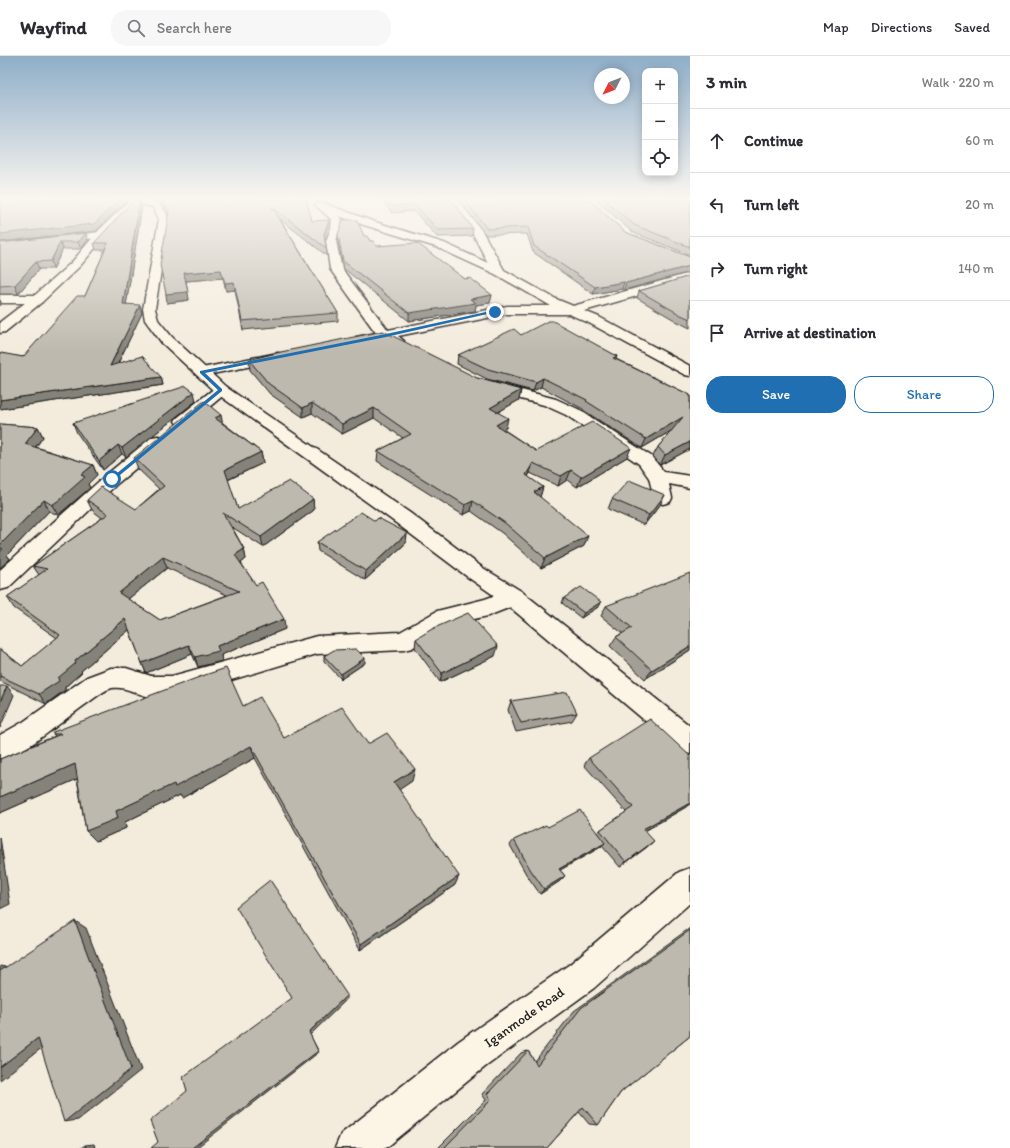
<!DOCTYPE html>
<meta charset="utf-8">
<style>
body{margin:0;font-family:Itim,sans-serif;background:#f7f7f7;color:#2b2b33}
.controls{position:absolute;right:12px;top:12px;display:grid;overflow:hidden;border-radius:8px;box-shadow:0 2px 10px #0003}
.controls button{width:36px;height:36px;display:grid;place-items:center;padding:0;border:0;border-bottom:1px solid #e1e1e2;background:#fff;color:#2b2b33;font:20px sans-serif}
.compass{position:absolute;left:594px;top:12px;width:36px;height:36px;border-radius:50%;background:#fff;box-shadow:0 2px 10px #0003;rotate:228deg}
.stop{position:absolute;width:12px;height:12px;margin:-9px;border:3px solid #1f6fb2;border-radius:50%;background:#fff}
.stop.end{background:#1f6fb2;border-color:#fff;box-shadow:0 1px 4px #0008}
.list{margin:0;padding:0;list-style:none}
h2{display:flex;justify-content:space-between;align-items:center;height:52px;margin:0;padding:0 16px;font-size:17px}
h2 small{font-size:13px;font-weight:400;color:#7c7c81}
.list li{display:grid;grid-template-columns:26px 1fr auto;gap:12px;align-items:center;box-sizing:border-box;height:64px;padding:0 16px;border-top:1px solid #e1e1e2}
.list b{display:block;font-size:15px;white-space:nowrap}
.list em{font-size:13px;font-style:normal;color:#7c7c81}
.actions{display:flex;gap:8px;padding:12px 16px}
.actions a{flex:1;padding:9px 0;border:1px solid #1f6fb2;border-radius:16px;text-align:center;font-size:14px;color:#1f6fb2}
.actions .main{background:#1f6fb2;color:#fff}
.icon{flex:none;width:22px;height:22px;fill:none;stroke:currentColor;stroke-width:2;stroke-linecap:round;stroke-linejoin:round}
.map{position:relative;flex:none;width:690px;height:1092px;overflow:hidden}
header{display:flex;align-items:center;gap:24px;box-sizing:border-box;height:56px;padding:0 20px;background:#fff;border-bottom:1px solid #e1e1e2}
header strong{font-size:19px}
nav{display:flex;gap:22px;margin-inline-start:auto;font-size:14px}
.search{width:280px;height:36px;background:#f7f7f7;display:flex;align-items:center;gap:10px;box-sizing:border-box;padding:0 14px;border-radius:16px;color:#7c7c81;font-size:15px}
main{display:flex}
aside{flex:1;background:#fff}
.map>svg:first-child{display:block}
</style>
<header>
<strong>Wayfind</strong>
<div class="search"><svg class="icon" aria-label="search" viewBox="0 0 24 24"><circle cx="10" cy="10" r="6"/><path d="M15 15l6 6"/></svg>Search here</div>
<nav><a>Map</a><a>Directions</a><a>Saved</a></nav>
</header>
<main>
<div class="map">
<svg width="690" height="1092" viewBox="0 0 690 1092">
<rect width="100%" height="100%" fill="#f3ecdd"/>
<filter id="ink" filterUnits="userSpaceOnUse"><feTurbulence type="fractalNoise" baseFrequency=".025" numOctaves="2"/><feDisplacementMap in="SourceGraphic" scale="8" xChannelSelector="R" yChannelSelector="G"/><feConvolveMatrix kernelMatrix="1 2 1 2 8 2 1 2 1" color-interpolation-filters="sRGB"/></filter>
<g filter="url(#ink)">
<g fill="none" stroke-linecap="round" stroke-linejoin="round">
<g stroke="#1c1c1c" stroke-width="3">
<path id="minor" d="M447,143H457L482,175L504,214L556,243L573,250L690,217V225L584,255L599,261L690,310V320L685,319L589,267L569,258H507L398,280L404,285L402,288C393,290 390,284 383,284C374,283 366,289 356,287L354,284L356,281L376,277L330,213L326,185L331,172L332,164L315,149L317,147H323L372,165L444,187L488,207L472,176ZM339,160L364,169L436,191L495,218L551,250H507L388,274L342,213L336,185L341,172L342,163Z
M101,176L106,179L105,181L0,193V187Z
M0,239H38L42,240L44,243L42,246L38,247H0Z
M278,297L283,298L285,301L283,304L202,320L197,319L195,316L197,313L202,312Z
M491,326L556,343L578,353L651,400L664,416L690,420V432L669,428L672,442L670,446L663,448L656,446L654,442L649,422L639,408L598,380L566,359L544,349L486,334L483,331L486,328Z
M221,329L226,331L229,334L226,337L189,368L183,370L177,368L175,365L177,362L216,331Z
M158,380L164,381L166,385L164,389L118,427L8,532L0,534V514L106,419L152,381Z
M513,533L521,535L524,541L521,547L488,560L451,568L412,592L404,594L317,598L172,642C165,642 157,643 151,641C137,639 127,630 112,632C104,634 96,641 89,646C60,666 33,692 0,705V679L23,666L87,621L111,612H126L151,620H172L317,580L400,576L437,555L485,543Z"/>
</g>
<g stroke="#1c1c1c" stroke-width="3">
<path id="tertiary" d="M131,143C150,143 161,143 169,163L155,253L158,264L172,281L226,331L410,457L483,512L521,535L690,670V698L681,695L505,547L469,522L396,467L216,337L162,287L145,264L143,253L159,163L153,151L137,147L107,178L80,210L42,246L5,276L0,277V266L34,240L72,206L99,174Z
M690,812V847L594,932L485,1011L386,1092H335L341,1078L459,985L570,908L679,816Z"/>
</g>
<use href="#minor" fill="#fcf5e5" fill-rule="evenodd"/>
<use href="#tertiary" fill="#fcf5e5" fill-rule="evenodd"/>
</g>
<path fill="#a39f96" stroke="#1c1c1c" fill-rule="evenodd" d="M140,143L142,150L126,248L142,257L118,307L161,321L163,329L0,353V298L23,301L85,240L105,194H96L94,187Z
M152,143H307V148L312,165L330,172L325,183L327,200L280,163L338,257V265L243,274L235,234L226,235L223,222L186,225L189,244L167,247L166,238L168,159L163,150Z
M381,143H451L473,173L472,180L437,181L414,155L392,157Z
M458,143H588L625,176L690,201V216L624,234L622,233L593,238L533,196L527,178L486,179Z
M595,143H690V199L632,176Z
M338,178L364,180L377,190L465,223L492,239L490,247L476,249L475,255L409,265L343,212L338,185Z
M88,184L81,193H63L53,213H39L18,238H0V187Z
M690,220V272L678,266L637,242L639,235Z
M521,279L617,300L616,303L690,339V393L660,409L653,400L658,391L671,375L642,392L583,354V353L541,331L533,335L487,323L457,308L458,299Z
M249,304L477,322L521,334L519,344L498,356L506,372L503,373L536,395L627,401L577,431L567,424L558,430L530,417L528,421L543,431L540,441L584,490L541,512L502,477L471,455L463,459L377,405L378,395L403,382L374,362L342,378L312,357L303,361L270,338L250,314Z
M196,345L126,401L122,398L103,414L77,377L73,367Z
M223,367L261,396L263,407L228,424L238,453L313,443L314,454L263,491L232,471L244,493L246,503L241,507L285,573L221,599L222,605L198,611L192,598L146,617L142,607L129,574L81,615L82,616L65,631V634L46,648L0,625V593L22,610L57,582L14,552L7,541L39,519L33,510L102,462L92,454L87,444L136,453L159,433L138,413L134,402ZM167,512L227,539L160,564L128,543Z
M0,368L38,371L43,381L36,391L93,409L97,419L88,428L90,432L64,454L58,459L49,455L7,499L10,503L0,512Z
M612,443L660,449L644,469L608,453Z
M375,465L407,477L406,487L365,524L318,495L317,486Z
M564,542L598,551L581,562L562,547Z
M606,550L690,594L645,623L610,590L616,581L622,577L601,560Z
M416,583L495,600L440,626L415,592Z
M324,600L365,607L341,623L324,605Z
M511,645L577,657L572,665L516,676L508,654Z
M243,650L284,682L368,688L412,725L399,733L455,829L360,894L255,702L182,742L180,739L125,766L126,772L96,785L86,775L77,723L0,757V703L55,680L53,678Z
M589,702L686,751L645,775L647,791L620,811L602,790L599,792L560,814L565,820L560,825L540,838L526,818L510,789L514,784L548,771L597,777L600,774L626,756L584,709Z
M690,872V980L621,1036L598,1069L589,1068L579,1056L547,1092H438L486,1044L482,1038L521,997L528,995L535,1005L574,955Z"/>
<path fill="#85827a" stroke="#1c1c1c" d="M120,143H129L96,175L0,186V178Z
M140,143L142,150L125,256L123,248Z
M329,164L330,172L325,185L324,178Z
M86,177L88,184L81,193L78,186Z
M60,186L63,193L53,213L51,205Z
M36,206L39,213L18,238L15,229Z
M690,210V216L624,234L626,227Z
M221,214L223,222L186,225L189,244L167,247L166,238L184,217Z
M234,226L235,234L226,235L225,227Z
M624,226L622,233L593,238L595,231Z
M492,239L490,247L476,249L475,255L409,265V257L470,243Z
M0,244L2,248L0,250Z
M140,249L142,257L113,318L110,310Z
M161,321L163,329L0,353V344Z
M543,322L541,331L533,335L536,326Z
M521,334L519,344L488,362L490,352Z
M194,336L196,345L126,401L122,392Z
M312,347V357L303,361V352Z
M374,352V362L342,378V368Z
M221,359L223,370L215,362Z
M683,361L678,371L642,392L646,383Z
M508,362L506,372L494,379L496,369Z
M38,371L43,381L30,398L25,388Z
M690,386V393L660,409L665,399Z
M118,389L122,398L103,414L99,405Z
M631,392L627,401L577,431L581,421Z
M261,396L263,407L227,424L225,414Z
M533,407L530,417L523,429L526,419Z
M93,409L97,419L88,428L90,432L64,454L58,459L52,449L81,419Z
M571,414L567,424L558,430L561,420Z
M543,431L540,441L534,436Z
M665,439L660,449L644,469L649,459Z
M313,443L314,454L263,491L261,481Z
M44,444L49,455L7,499L10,503L0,512V489Z
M473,445L471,455L463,459L465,449Z
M407,477L406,487L365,524L366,515Z
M588,480L584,490L541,512L545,502Z
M244,493L246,503L237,510L235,499Z
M163,501L167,512L123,547L119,537Z
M601,546L598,551L581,562L584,557Z
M125,563L130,573L81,615L82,616L65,631V634L46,648L39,638L58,622L75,605Z
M284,563L285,573L221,599L222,605L198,611L195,601L217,590Z
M189,589L192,598L146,617L142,607Z
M498,590L495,600L440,626L442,617Z
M690,590V594L645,623L652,614Z
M365,602V607L341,623V618Z
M7,630L14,639L0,672V646Z
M251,690L255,702L182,742L180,739L125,766L126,772L96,785L86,775L116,755Z
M75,708L84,720L0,757V741Z
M415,713L412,725L393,738L394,726Z
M690,747V748L686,751L637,779L643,773Z
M0,781L10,848L0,853Z
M654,785L647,791L620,811L626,806Z
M605,787L599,792L555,817L559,813Z
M459,820L455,829L360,894L361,888Z
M565,820L560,825L540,838L544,833Z
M75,865L86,872L141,1014L78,1064L64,1066Z
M0,910L5,911L9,924L0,921Z
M347,939V943L310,979L319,996L196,1092H192L309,976Z
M38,982L52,984L0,1024V1011Z
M94,1088L95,1092H86L85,1089Z"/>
<path fill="#beb9ae" stroke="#1c1c1c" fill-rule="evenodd" d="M0,143H120L94,168L0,178Z
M135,143H140L123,248L140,249L110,310L142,300L161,321L0,344V298L1,297L23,301L77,240H85L108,187H94Z
M161,143H307V146L312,165L329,164L324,178L326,192L272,151L338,257L242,265L234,226L225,227L221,214L184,217L188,236L166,238L160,209L169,155Z
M386,143H451L473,173L438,174L415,149L392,150Z
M464,143H588L625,176L690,201V210L626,227L624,226L595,231L534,190L528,171L487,173Z
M604,143H690V191L634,169Z
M343,164H357L364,180H367L370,185H373L377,190L417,187L465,223L470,222L492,239L470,243L476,247L409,257L343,205L338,178Z
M86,177L78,186H60L51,205L36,206L15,229L0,230V187Z
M690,220V263L681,259L639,235Z
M548,265H553L617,300L613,302L690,339V386L665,399L658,391L683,361L646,383L586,345L587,344L543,322L536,326L488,313L458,299L514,273L521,279Z
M383,275L477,322L521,334L490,352L508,362L496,369L536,395L592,366L631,392L581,421L571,414L561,420L533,407L526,419L543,431L534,436L588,480L545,502L505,467L473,445L465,449L378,395L411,378L374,352L342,368L312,347L303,352L269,328L249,304L276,297Z
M186,330L194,336L122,392L118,389L99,405L73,367Z
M204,345L221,359L215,362L261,396L225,414L238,453L289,425L313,443L261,481L223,457L244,493L235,499L256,529L262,526L284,563L217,590L219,595L195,601L189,589L142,607L125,563L75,605L76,607L58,622L59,625L39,638L0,620V593L22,610L60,579L7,541L47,513L33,510L108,458L87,444L101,431L136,453L164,430L134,402ZM163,501L239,535L160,564L119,537Z
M0,368L38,371L25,388L93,409L81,419L85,421L59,444L52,449L44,444L0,489Z
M629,424L665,439L649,459L612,443Z
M361,456L375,465L378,462L407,477L366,515L317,486Z
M0,492L3,493L0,496Z
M690,517V590L652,614L616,581L632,572L606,550Z
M581,531L601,546L584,557L564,542Z
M468,557L498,590L442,617L416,583L432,573Z
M356,593L365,602L341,618L324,600L334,594Z
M226,612L243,650L260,641L284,682L342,651L368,688L387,677L415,713L394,726L459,820L361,888L251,690L175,731L174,728L116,755L118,762L86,775L75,708L0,741V703L61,678H53V676L202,620Z
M0,630H7L0,646Z
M567,636L577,657L521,667L511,645Z
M650,663L690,700V747L643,773L654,785L626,806L600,774L633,751L589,702Z
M580,754L605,787L559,813L565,820L544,833L530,813L514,784L546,769L548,771Z
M270,824L347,939L309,976L318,995L192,1092H151L158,1086L150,1065L187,1035L183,1021L292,942L236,851Z
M75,865L131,1013L64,1066L38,982L0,1011V915Z
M690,874V980L621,1036L598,1069L583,1051L547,1092H444L491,1044L487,1038L528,995L537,1009L581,952Z
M85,1089L86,1092H81Z"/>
</g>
<linearGradient id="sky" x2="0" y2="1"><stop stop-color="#8faec9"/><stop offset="0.48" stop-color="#faf6f0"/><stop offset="1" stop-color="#faf6f0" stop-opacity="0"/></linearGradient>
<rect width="690" height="296" fill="url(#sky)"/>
<path fill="#1f6fb2" d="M495,254L496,256L386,281L205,317L222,333V335L114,424L110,423L218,334L200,317V315L386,278Z"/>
<g text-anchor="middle" stroke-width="3" stroke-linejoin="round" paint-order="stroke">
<g font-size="14" fill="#1c1c1c" stroke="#fcf5e5">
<text transform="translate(524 961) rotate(-35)" y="5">Iganmode Road</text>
</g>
</g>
</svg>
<div class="controls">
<button>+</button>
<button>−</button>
<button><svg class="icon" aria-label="locate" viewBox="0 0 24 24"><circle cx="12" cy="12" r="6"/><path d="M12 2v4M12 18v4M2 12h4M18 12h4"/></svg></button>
</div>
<svg class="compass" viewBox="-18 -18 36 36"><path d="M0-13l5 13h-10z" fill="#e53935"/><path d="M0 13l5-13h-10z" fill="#7c7c81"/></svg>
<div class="stop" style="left:112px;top:423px"></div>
<div class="stop end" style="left:495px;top:256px"></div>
</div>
<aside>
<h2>3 min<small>Walk · 220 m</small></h2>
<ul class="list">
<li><svg class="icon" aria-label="ahead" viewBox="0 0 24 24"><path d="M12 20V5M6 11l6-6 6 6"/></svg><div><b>Continue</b></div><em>60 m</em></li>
<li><svg class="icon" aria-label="left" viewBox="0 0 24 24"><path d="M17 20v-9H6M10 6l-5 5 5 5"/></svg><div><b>Turn left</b></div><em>20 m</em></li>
<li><svg class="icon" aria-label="right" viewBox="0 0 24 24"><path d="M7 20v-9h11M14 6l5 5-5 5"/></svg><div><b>Turn right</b></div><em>140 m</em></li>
<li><svg class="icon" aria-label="arrive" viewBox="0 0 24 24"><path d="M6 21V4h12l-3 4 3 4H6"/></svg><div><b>Arrive at destination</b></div></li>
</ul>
<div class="actions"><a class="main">Save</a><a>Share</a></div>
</aside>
</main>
